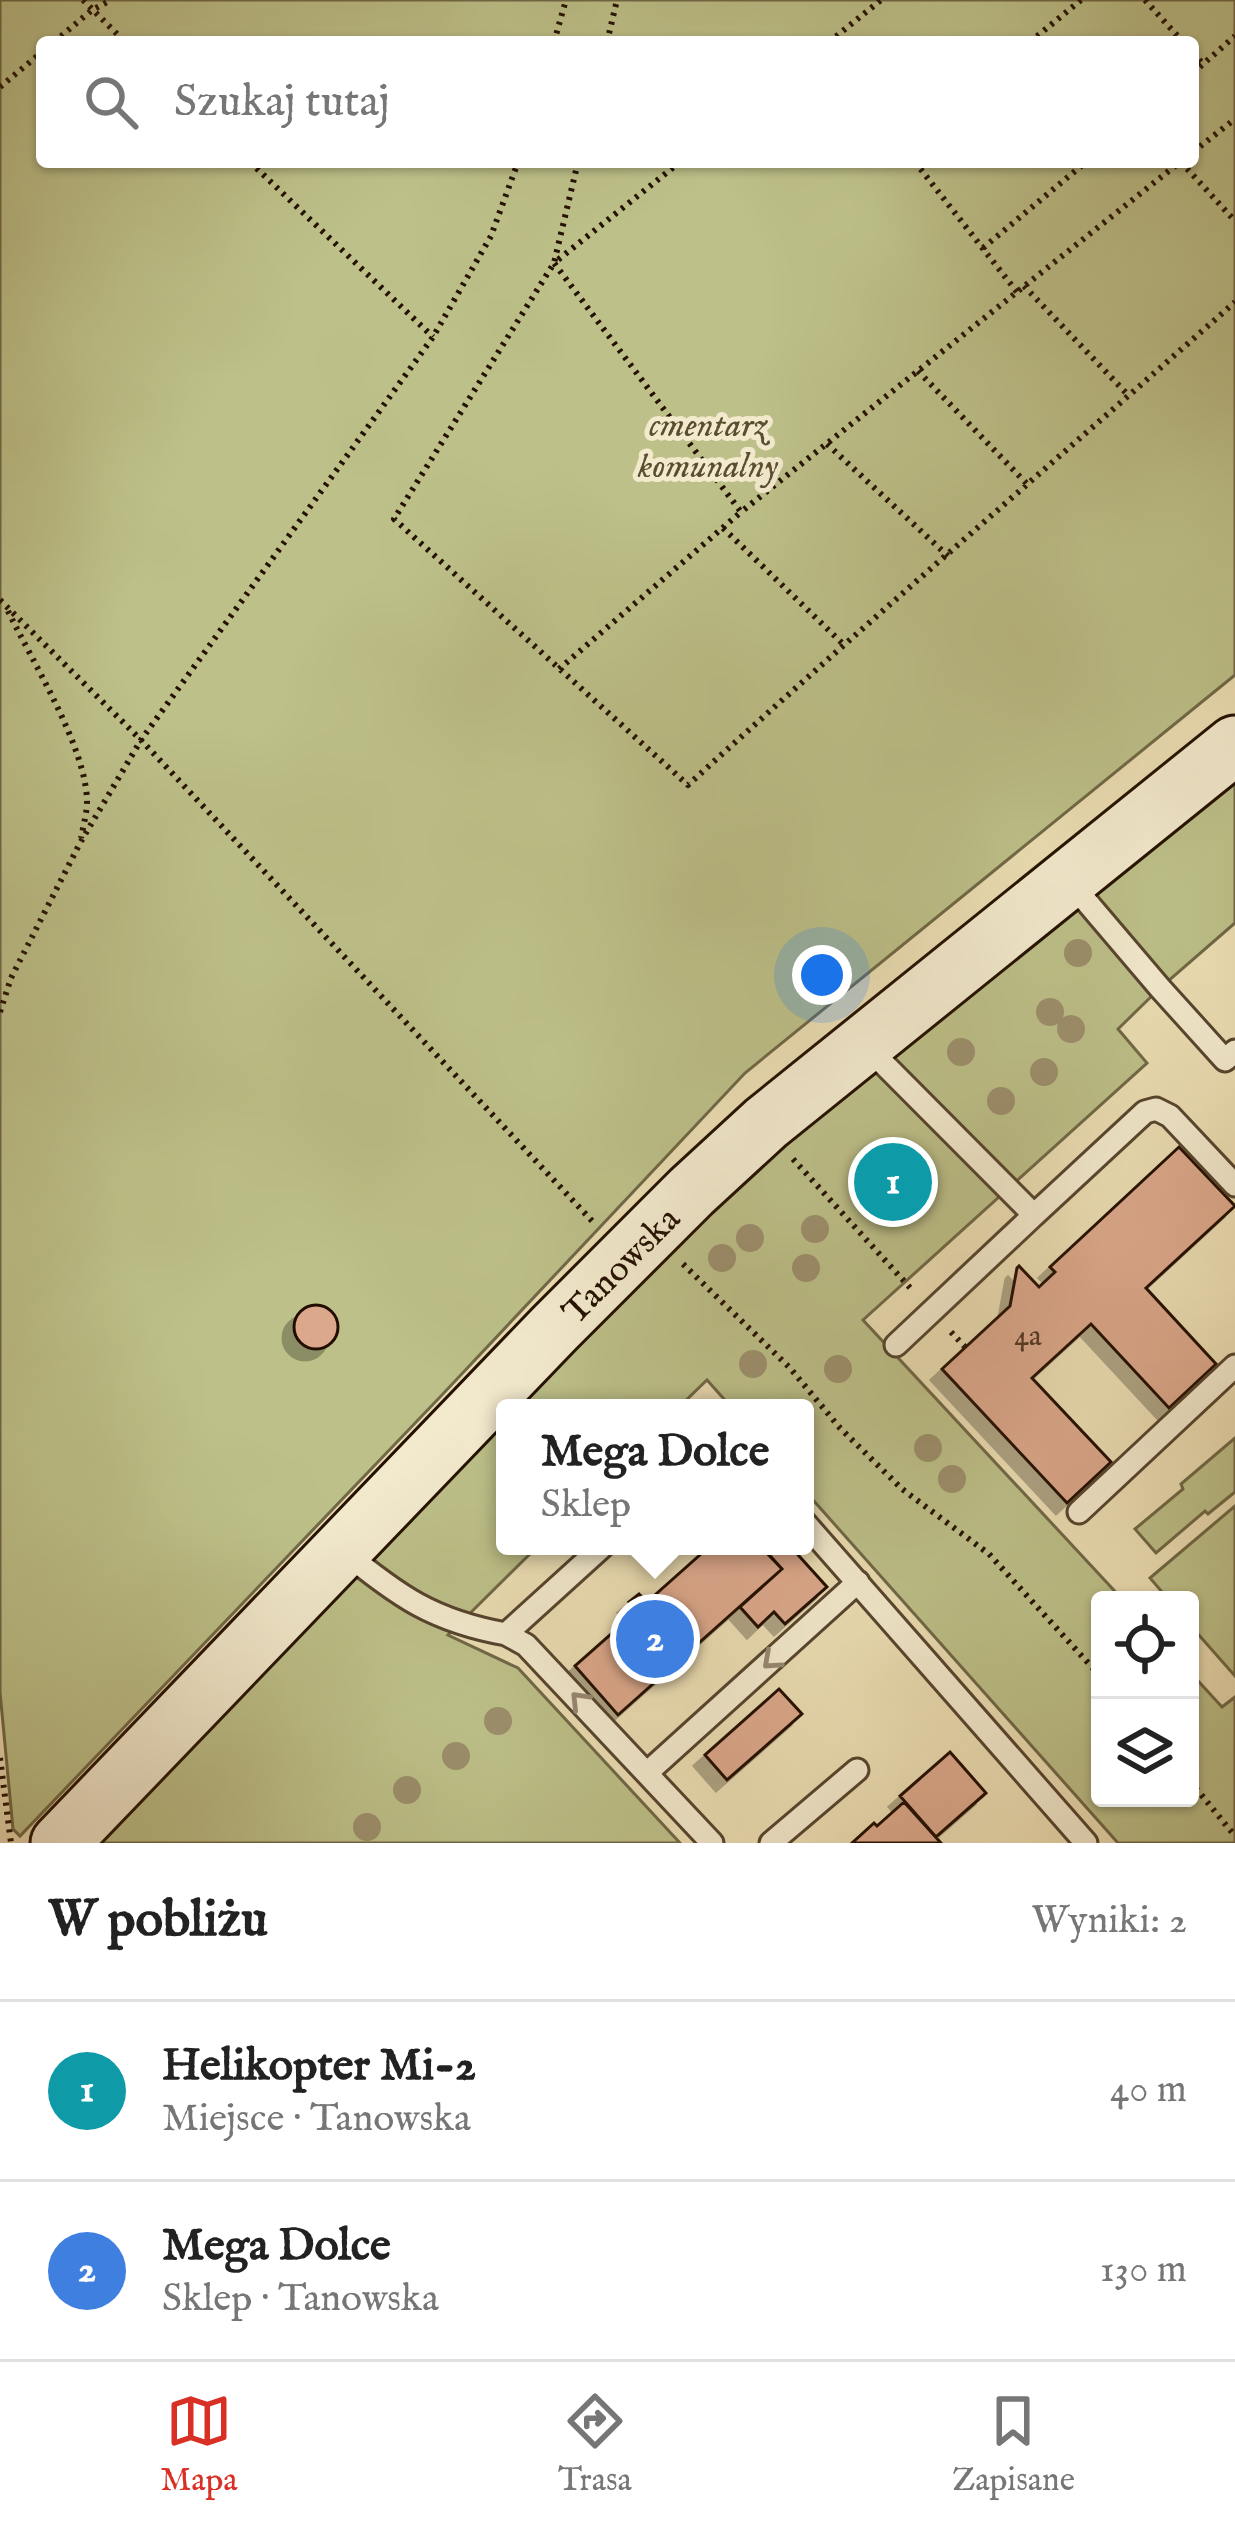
<!DOCTYPE html>
<html lang="pl">
<meta charset="utf-8">
<style>
body{margin:0;font-family:"IM FELL English",serif;background:#f2f2f2;color:#222}
.controls{position:absolute;right:36px;bottom:36px;display:grid;overflow:hidden;border-radius:12px;box-shadow:0 3px 9px #0004}
.controls button{width:108px;height:108px;display:grid;place-items:center;padding:0;border:0;border-bottom:3px solid #e0e0e0;background:#fff;color:#222;font:60px sans-serif}
.you{position:absolute;left:822px;top:975px;width:42px;height:42px;margin:-30px;border:9px solid #fff;border-radius:50%;background:#1a73e8;box-shadow:0 0 0 18px #1a73e833}
.badge{display:grid;place-items:center;width:78px;height:78px;border-radius:50%;background:#d93025;color:#fff;font-size:39px;font-weight:700}
.pin{position:absolute;translate:-50% -50%;border:6px solid #fff;box-shadow:0 3px 12px #0006}
.popup{position:absolute;left:496px;top:1399px;width:318px;height:156px;box-sizing:border-box;display:grid;place-content:center;border-radius:12px;background:#fff;filter:drop-shadow(0 3px 9px #0005);font-size:39px;white-space:nowrap;color:#767676}
.popup b{font-size:45px;color:#222}
.popup::after{content:'';position:absolute;left:50%;top:100%;margin-left:-24px;border:24px solid transparent;border-top-color:#fff}
.list{margin:0;padding:0;list-style:none}
h2{display:flex;justify-content:space-between;align-items:center;height:156px;margin:0;padding:0 48px;font-size:51px}
h2 small{font-size:39px;font-weight:400;color:#767676}
.list li{display:grid;grid-template-columns:78px 1fr auto;gap:36px;align-items:center;box-sizing:border-box;height:180px;padding:0 48px;border-top:3px solid #e0e0e0}
.list b{display:block;font-size:45px;white-space:nowrap}
.list p{margin:0;font-size:39px;white-space:nowrap;color:#767676}
.list em{font-size:39px;font-style:normal;color:#767676}
.icon{flex:none;width:66px;height:66px;fill:none;stroke:currentColor;stroke-width:2;stroke-linecap:round;stroke-linejoin:round}
.map{position:relative;flex:none;width:1235px;height:1843px;overflow:hidden}
.search{position:absolute;background:#fff;box-shadow:0 3px 9px #0004;left:36px;right:36px;top:36px;height:132px;display:flex;align-items:center;gap:30px;box-sizing:border-box;padding:0 42px;border-radius:12px;color:#767676;font-size:45px}
.sheet{height:516px;background:#fff}
nav{display:flex;justify-content:space-around;align-items:center;box-sizing:border-box;height:168px;border-top:3px solid #e0e0e0;background:#fff;font-size:33px;color:#767676}
nav a{display:grid;justify-items:center;gap:6px}
nav .on{color:#d93025}
.map>svg:first-child{display:block}
</style>
<div class="map">
<svg width="1235" height="1843" viewBox="0 0 1235 1843">
<defs>
<filter id="shadow"><feDropShadow dx="-11" dy="11" stdDeviation="0" flood-color="#0004"/></filter>
</defs>
<rect width="100%" height="100%" fill="#ecdeb4"/>
<filter id="stains"><feTurbulence type="fractalNoise" baseFrequency=".00167" numOctaves="4"/><feColorMatrix values="0 0 0 0 .2 0 0 0 0 .09 0 0 0 0 .02 0 0 0 .5 -.17"/></filter>
<radialGradient id="worn" r=".72"><stop offset=".6" stop-color="#630" stop-opacity="0"/><stop offset="1" stop-color="#630" stop-opacity=".3"/></radialGradient>
<path fill="#bdc089" stroke="#706846" stroke-width="3" fill-rule="evenodd" d="M0,0H1235V675L745,1073L441,1396L20,1836L13,1829L0,1692ZM1193,42V162H42V42Z
M1235,766V923L1160,988L1118,1029L1147,1063L863,1320L1123,1600H1100V1798H1190V1672L1222,1707L1235,1697V1843H1118L805,1491V1408H732L707,1380L678,1408H507L822,1101Z
M505,1410V1546H538L448,1635L518,1668L680,1843H83Z
M1235,1438V1492L1208,1514L1205,1511L1156,1553L1135,1529L1183,1489L1181,1484Z
M1235,1506V1676L1190,1625V1600H1169L1150,1578Z"/>
<path fill="#dca88c" stroke="#241102" stroke-width="3" filter="url(#shadow)" d="M1179,1147L1235,1206L1146,1288L1216,1364L1169,1408L1091,1324L1032,1378L1111,1462L1067,1503L942,1369L1010,1306L1017,1268L1019,1266L1039,1287L1055,1272L1050,1267Z
M294 1327a22 22 0 1 1 44 0a22 22 0 1 1-44 0Z
M710,1546H761L782,1569L618,1715L575,1666L637,1611L629,1602L639,1594L647,1602Z
M767,1546H790L827,1587L785,1624L774,1612L758,1627L740,1607L782,1569L763,1549Z
M779,1689L802,1714L727,1780L705,1755Z
M950,1752L986,1793L936,1837L900,1796Z
M904,1802L941,1843H852L874,1823L877,1826Z"/>
<g fill="none" stroke-linecap="round" stroke-linejoin="round">
<g stroke="#56442e" stroke-width="27">
<path id="service" d="M1069,881L1160,988L1225,1060L1235,1051
M864,1044L1034,1215L1145,1112L1156,1109L1170,1116L1235,1185
M896,1345L1034,1215
M1079,1512L1235,1366
M805,1523L1086,1843
M342,1550C398,1596 433,1621 506,1634L603,1546
M506,1634L526,1645L712,1843
M648,1772L858,1582
M771,1843L857,1770"/>
</g>
<g stroke="#241102" stroke-width="63">
<path id="secondary" d="M60,1843L555,1328L691,1192L766,1123L1235,745"/>
</g>
<path stroke="#241102" stroke-width="6" stroke-dasharray="3 6" stroke-linecap="butt" d="M83,0L125,42
M1145,0L1183,42
M54,42L92,10L111,0
M554,42L566,0
M607,42L617,0
M829,42L881,0
M1030,42L1081,0
M1193,53L1203,64
M1193,73L1235,36
M0,87L42,52
M1193,152L1235,119
M250,162L433,337
M578,162L554,263L394,519L688,785C868,621 1053,463 1235,302
M680,162L554,263L741,512L1180,162
M915,162L1017,292
M1181,162L1235,221
M983,248L1086,162
M1024,286L1129,396
M918,371L1028,485
M827,444L948,556
M723,528L843,644
M0,600L141,740L594,1223
M8,611C32,661 86,747 87,801C87,813 83,827 81,838
M559,669L741,512
M0,1012L11,978L80,843L141,740L433,337L491,236L518,162
M793,1159L913,1291
M683,1264L790,1368L840,1428L902,1489L989,1554L1100,1676
M951,1332L965,1347
M0,1758L11,1843
M1190,1781L1235,1836"/>
<use href="#service" stroke="#f3eace" stroke-width="21"/>
<use href="#secondary" stroke="#f3eace" stroke-width="57"/>
</g>
<g fill="#9c8f6c">
<circle cx="1078" cy="953" r="14"/>
<circle cx="1050" cy="1012" r="14"/>
<circle cx="1071" cy="1029" r="14"/>
<circle cx="961" cy="1052" r="14"/>
<circle cx="1044" cy="1072" r="14"/>
<circle cx="1001" cy="1101" r="14"/>
<circle cx="815" cy="1229" r="14"/>
<circle cx="750" cy="1238" r="14"/>
<circle cx="722" cy="1258" r="14"/>
<circle cx="806" cy="1268" r="14"/>
<circle cx="753" cy="1364" r="14"/>
<circle cx="838" cy="1369" r="14"/>
<circle cx="928" cy="1448" r="14"/>
<circle cx="952" cy="1479" r="14"/>
<circle cx="498" cy="1721" r="14"/>
<circle cx="456" cy="1756" r="14"/>
<circle cx="407" cy="1790" r="14"/>
<circle cx="367" cy="1827" r="14"/>
</g>
<defs><path id="oneway-chevron" d="M-2-3.5L2.5 0L-2 3.5" fill="none" stroke-width="1.6" stroke-linecap="round" stroke-linejoin="round" transform="scale(3)"/></defs>
<g stroke="#968872">
<use href="#oneway-chevron" transform="translate(771 1661) rotate(138)"/>
<use href="#oneway-chevron" transform="translate(579 1700) rotate(-134)"/>
</g>
<g text-anchor="middle" stroke-width="10" stroke-linejoin="round" paint-order="stroke">
<g font-size="30" fill="#523724">
<text x="1028" y="1345">4a</text>
</g>
<g font-size="36" font-style="italic" fill="#5a4e31" stroke="#f3eace">
<text x="708" y="436">cmentarz<tspan x="708" dy="41">komunalny</tspan></text>
</g>
<g font-size="36" fill="#241102" stroke="#f3eace">
<text transform="translate(620 1264) rotate(-45)" y="13">Tanowska</text>
</g>
</g>
<rect width="100%" height="100%" filter="url(#stains)"/>
<rect width="100%" height="100%" fill="url(#worn)"/>
</svg>
<div class="controls">
<button><svg class="icon" aria-label="locate" viewBox="0 0 24 24"><circle cx="12" cy="12" r="6"/><path d="M12 2v4M12 18v4M2 12h4M18 12h4"/></svg></button>
<button><svg class="icon" aria-label="layers" viewBox="0 0 24 24"><path d="M12 4l9 5-9 5-9-5zM3 14l9 5 9-5"/></svg></button>
</div>
<div class="you"></div>
<div class="pin badge" style="left:893px;top:1182px;background:#0f9aa8">1</div>
<div class="pin badge" style="left:655px;top:1639px;background:#3f7fe0">2</div>
<div class="popup"><b>Mega Dolce</b>Sklep</div>
<div class="search"><svg class="icon" aria-label="search" viewBox="0 0 24 24"><circle cx="10" cy="10" r="6"/><path d="M15 15l6 6"/></svg>Szukaj tutaj</div>
</div>
<section class="sheet">
<h2>W pobliżu<small>Wyniki: 2</small></h2>
<ul class="list">
<li><span class="badge" style="background:#0f9aa8">1</span><div><b>Helikopter Mi-2</b><p>Miejsce · Tanowska</p></div><em>40 m</em></li>
<li><span class="badge" style="background:#3f7fe0">2</span><div><b>Mega Dolce</b><p>Sklep · Tanowska</p></div><em>130 m</em></li>
</ul>
</section>
<nav>
<a class="on"><svg class="icon" aria-label="map" viewBox="0 0 24 24"><path d="M3 6l6-2 6 2 6-2v14l-6 2-6-2-6 2zM9 4v14M15 6v14"/></svg>Mapa</a>
<a><svg class="icon" aria-label="directions" viewBox="0 0 24 24"><path d="M12 3l9 9-9 9-9-9zM9 14v-3h6M13 9l2 2-2 2"/></svg>Trasa</a>
<a><svg class="icon" aria-label="saved" viewBox="0 0 24 24"><path d="M7 4h10v16l-5-4-5 4z"/></svg>Zapisane</a>
</nav>
